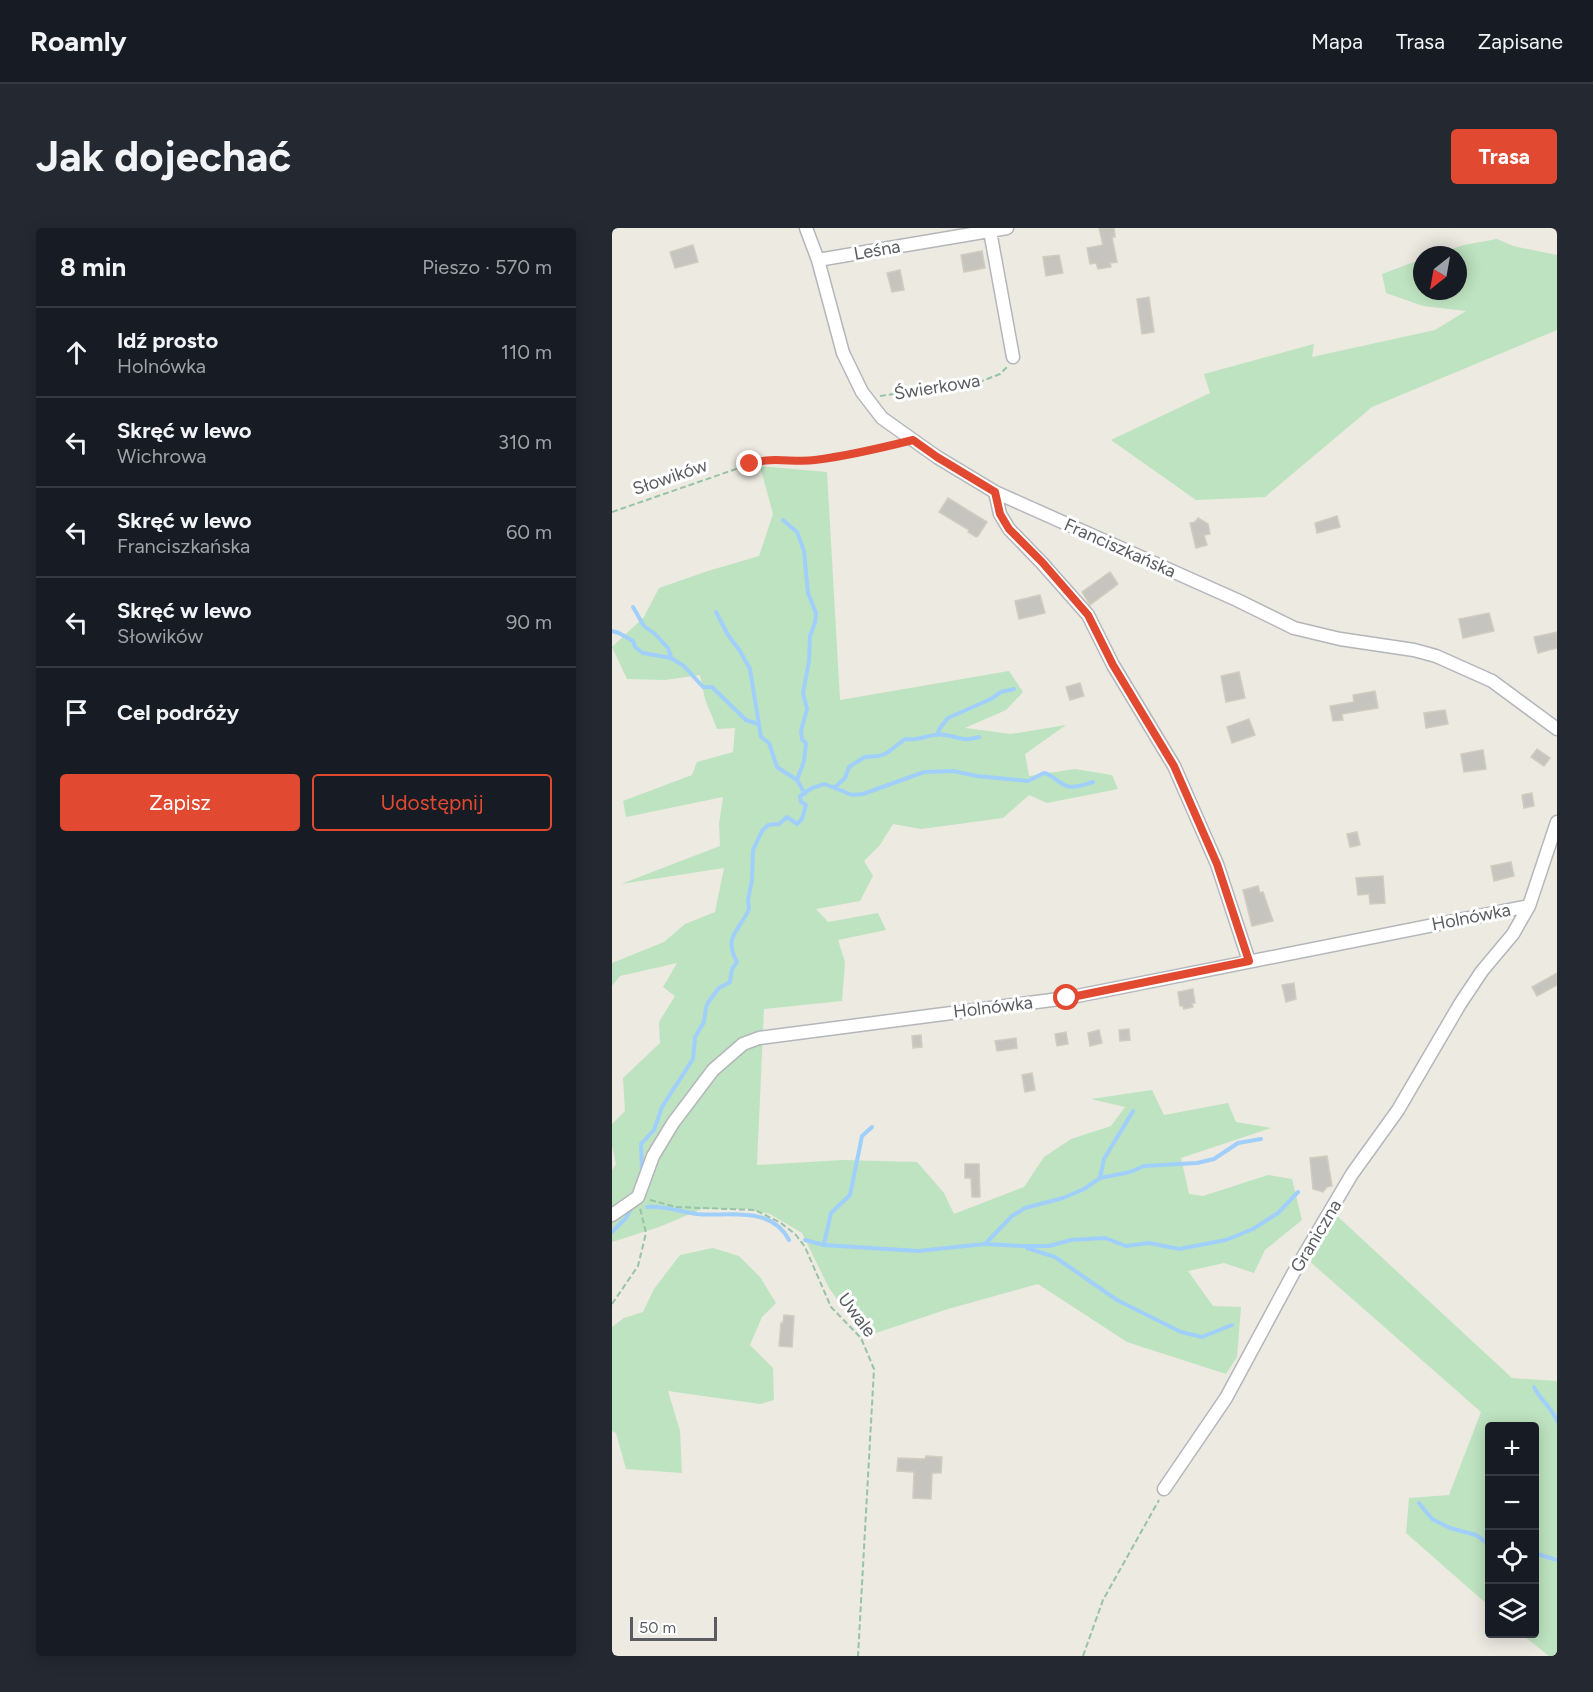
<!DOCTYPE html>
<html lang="pl">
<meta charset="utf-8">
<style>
body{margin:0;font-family:Figtree,sans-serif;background:#242831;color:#f1f3f6}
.controls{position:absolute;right:18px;bottom:18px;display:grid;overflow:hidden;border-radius:6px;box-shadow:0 3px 15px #0003}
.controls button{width:54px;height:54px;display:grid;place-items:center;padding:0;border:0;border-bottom:2px solid #363941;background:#171b24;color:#f1f3f6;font:30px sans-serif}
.compass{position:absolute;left:801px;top:18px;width:54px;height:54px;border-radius:50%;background:#171b24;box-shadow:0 3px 15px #0003;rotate:211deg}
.scale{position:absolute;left:18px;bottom:15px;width:87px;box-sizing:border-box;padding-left:6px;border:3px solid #595c61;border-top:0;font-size:16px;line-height:21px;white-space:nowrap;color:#595c61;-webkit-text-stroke:4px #fff;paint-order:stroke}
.stop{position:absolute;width:18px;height:18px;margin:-14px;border:4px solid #e14931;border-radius:50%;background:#fff}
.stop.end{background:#e14931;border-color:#fff;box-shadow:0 2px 6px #0008}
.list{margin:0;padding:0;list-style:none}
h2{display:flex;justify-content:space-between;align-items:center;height:78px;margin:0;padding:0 24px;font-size:26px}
h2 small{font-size:20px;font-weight:400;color:#9ea1a6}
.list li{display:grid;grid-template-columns:39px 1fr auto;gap:18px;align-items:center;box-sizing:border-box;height:90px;padding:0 24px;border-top:2px solid #363941}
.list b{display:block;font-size:22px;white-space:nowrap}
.list p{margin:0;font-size:20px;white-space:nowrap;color:#9ea1a6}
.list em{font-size:20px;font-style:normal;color:#9ea1a6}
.actions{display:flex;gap:12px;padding:18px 24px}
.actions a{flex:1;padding:14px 0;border:2px solid #e14931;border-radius:6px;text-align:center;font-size:21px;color:#e14931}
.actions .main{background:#e14931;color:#fff}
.icon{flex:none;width:33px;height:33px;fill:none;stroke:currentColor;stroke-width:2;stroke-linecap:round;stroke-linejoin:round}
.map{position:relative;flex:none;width:945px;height:1428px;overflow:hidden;border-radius:6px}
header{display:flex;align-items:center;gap:36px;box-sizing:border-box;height:84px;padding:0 30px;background:#171b24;border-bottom:2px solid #363941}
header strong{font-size:28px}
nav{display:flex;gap:33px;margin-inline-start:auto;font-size:21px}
.intro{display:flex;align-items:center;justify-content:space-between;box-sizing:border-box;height:144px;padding:0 36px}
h1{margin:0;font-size:42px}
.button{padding:15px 27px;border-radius:6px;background:#e14931;color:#fff;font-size:21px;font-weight:700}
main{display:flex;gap:36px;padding:0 36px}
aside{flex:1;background:#171b24;border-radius:6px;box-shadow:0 3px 15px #0003}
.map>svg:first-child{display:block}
</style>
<header>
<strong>Roamly</strong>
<nav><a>Mapa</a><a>Trasa</a><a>Zapisane</a></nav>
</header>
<div class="intro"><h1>Jak dojechać</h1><a class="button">Trasa</a></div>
<main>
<aside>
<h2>8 min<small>Pieszo · 570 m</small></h2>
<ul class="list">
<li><svg class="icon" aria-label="ahead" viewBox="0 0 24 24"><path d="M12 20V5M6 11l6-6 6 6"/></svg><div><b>Idź prosto</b><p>Holnówka</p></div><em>110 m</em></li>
<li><svg class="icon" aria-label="left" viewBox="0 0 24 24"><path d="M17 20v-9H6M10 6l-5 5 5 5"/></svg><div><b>Skręć w lewo</b><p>Wichrowa</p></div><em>310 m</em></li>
<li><svg class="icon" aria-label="left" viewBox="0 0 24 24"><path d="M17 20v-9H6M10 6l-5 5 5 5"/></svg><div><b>Skręć w lewo</b><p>Franciszkańska</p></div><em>60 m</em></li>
<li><svg class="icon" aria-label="left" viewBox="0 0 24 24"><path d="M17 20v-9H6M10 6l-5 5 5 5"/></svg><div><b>Skręć w lewo</b><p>Słowików</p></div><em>90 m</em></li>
<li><svg class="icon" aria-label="arrive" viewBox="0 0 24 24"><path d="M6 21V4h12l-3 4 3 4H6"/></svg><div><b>Cel podróży</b></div></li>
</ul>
<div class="actions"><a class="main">Zapisz</a><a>Udostępnij</a></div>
</aside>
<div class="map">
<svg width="945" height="1428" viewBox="0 0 945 1428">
<rect width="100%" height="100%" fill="#eceae1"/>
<path fill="#bee3c0" d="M885,11L901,18L945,27V102L760,179L653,269L584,272L499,212L598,165L592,146L702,116L700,129L823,102L854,83L811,78L774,65L770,46L810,31V63H846V27H822L852,17Z
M148,238L215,244L228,472L397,443L411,464L394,482L353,500L399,506L454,497L413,526L417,548L463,541L500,547L506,561L435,575L417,567L391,590L309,601L281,596L268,617L252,633L261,648L248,673L204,681L216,694L266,685L274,702L226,712L233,734L230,773L152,781L145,937L231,932L305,934L332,965L342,986L412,959L432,929L459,911L499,898L513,879L479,871L540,862L552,887L616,875L624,894L659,900L569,930L577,966L591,968L656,947L680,951L690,992L653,1022L642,1045L612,1035L576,1043L601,1078L629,1079L625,1129L614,1146L515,1114L426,1056L336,1081L252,1109L217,1060L190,1005L158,986L135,981H90L47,999L0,1014V942L4,936L0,918V896L13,883L11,850L48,815L47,794L63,768L51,759L65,735L8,748L0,758V735L52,714L73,696L103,684L112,640L9,656L108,618L107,596L111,569L14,589L11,573L80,547L85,534L121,524L123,500L105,501L93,471L88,447L53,452L15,451L0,419L32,389L47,360L96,343L147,328L161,286Z
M723,986L900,1150L945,1153V1428H937L909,1406H922V1198H878L877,1378L794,1305L797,1270L837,1267L869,1184L695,1031Z
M101,1020L127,1028L148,1049L164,1075L150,1089L138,1117L161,1140L162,1172L148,1176L56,1163L68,1203L70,1245L14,1241L4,1205L0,1203V1099L12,1090L31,1084L42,1061L68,1027Z"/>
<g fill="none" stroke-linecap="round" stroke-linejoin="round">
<path stroke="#a1cffb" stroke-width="4" d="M171,292L185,304L192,323L196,365L204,385L203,395L198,408L197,433L191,465L195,481L189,503L190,511L194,515L192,533L185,552L193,566
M21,379L32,398L43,406L56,420L59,429
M104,384L116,407L128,423L138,441L149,509L157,515L165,539L185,552
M0,403L7,405L21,413L23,419L31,425L59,430L72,438L91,459H100L134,492L146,496
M325,507L328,500L336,490L379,471L389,464L402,461
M223,559L233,550L237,539L253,529L267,528L275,525L293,511C307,514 319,504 333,507C349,509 349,514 367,509
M30,942L29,916L42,902L50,879L81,831L83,809L92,794L94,779L97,773L107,760L118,754L120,741L125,734C111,708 127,704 137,681L136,672L140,652L141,622L150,603L156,597L167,596L175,589L185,596L190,591L194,577L189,574L188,568L200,560L213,556L240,567L251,566L312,544L341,543L365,548L416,553L432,545C441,547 446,555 455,558C463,561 474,556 481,554
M488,950L518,944L532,938L585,935L602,931L626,915L649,911
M35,979C52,977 68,984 85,986C118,989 158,977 177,1012
M0,1004L14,990L19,981
M193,1012L212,1017L306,1023L373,1016L409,1018H437L459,1012L493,1010L514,1018L537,1015L567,1021L614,1012L641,1001L666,985L686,964
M212,1016L219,985L238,967L250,908L260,899
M373,1016L400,988L413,980L451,970L472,961L488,950L492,931L521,883
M415,1020L443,1029L505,1072L569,1104L590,1109L620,1097
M922,1159C928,1172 940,1179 945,1193
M807,1275L820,1291L838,1300L864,1307L878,1317
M922,1325L945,1332"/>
</g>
<path fill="#c6c4be" stroke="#d0ccbf" stroke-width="1.5" d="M487,0H502L503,9H500L505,34L498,35L499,39L486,41L484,35L478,36L475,20L491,17Z
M81,17L86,34L63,40L58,24Z
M370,23L373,40L352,44L349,27Z
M447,27L451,45L434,48L431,29Z
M288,42L292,62L280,64L275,45Z
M537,69L542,104L530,106L525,71Z
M336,270L375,294L366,308L364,309L356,304L357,302L327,284Z
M725,288L728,299L705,305L703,295Z
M586,290L596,296L598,306L592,307L595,317L584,320L578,295L583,294Z
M498,344L506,356L478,377L470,364Z
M428,367L433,385L407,391L403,373Z
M877,385L882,403L851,410L847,391Z
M945,404V420L926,425L922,409Z
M627,444L633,470L614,474L609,448Z
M468,455L472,468L458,472L454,459Z
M763,463L766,480L730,486L731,492L721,493L718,478L742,474L741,467Z
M833,482L836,496L814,500L812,485Z
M637,491L643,507L620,515L615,499Z
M925,521L938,530L932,538L919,529Z
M871,522L874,541L852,544L849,526Z
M920,565L922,578L912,580L910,567Z
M745,604L748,617L738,619L735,606Z
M899,634L902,648L882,653L879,638Z
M771,648L773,675L758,676L757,666L746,667L744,650Z
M646,658L648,665L651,664L661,693L640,698L631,662Z
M945,745V757L925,768L920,759Z
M682,755L684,771L674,774L670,757Z
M581,761L583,775H580L581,779L572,781L571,778H568L566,764Z
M517,801L518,812L508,813L507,802Z
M487,802L490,815L478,818L476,805Z
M454,804L456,816L445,818L443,806Z
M309,807L310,819L301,820L300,808Z
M404,810L405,820L385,823L383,813Z
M420,845L423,862L413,864L410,847Z
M715,928L720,958L715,959L711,964L701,961L698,930Z
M353,936H367L368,969H360L359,950H353Z
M172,1087L182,1088L180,1119L167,1118L169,1095H171Z
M314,1228L330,1229L329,1245H320L319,1271L301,1270L302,1244L285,1243L286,1230L313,1231Z"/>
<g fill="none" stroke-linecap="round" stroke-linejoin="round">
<g stroke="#b3b6bb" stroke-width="15">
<path id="minor" d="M194,0L206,32L231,125L250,164L270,190L325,229L383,264L625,372L682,400L728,411L802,422L824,428L880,453L945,501
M378,3L401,129
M206,32L395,0
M383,264L388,286L397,301L430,335L476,387L501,437L562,538L605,636L637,733
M0,987L26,969L41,928L61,895L101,842L131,816L147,810L455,770L917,678
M552,1261L614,1170L682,1044L740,946L786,882L848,776L870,743L901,706L917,678L945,594"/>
</g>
<path stroke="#97c3a6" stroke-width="2" stroke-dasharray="6 3" stroke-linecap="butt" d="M268,168L370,153L388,146L395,139
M0,284L150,232H202L286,216
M38,972L64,979L143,982L169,995L184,1007L193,1019L219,1079L249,1110L262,1141L246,1428
M0,1076L26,1038L34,1005L28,980
M471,1428L491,1372L547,1272"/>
<use href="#minor" stroke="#fff" stroke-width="12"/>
</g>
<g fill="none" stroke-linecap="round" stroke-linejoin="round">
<path stroke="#e14931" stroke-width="8" d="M138,236C160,228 181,235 203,232C236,228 269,220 301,212L325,229L383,264L388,286L397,301L430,334L476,387L501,437L562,538L605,636L637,733L455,770"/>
</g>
<g text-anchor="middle" stroke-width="6" stroke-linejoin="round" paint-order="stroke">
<g font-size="18" fill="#595c61" stroke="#fff">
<text transform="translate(265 22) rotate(-10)" y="6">Leśna</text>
<text transform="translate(325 159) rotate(-9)" y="6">Świerkowa</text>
<text transform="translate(58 249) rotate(-19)" y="6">Słowików</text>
<text transform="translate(508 320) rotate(24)" y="6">Franciszkańska</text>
<text transform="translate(859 689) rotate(-11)" y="6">Holnówka</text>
<text transform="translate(381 779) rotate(-7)" y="6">Holnówka</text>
<text transform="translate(704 1008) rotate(-59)" y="6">Graniczna</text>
<text transform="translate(245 1087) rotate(53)" y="6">Uwale</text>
</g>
</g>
</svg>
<div class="controls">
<button>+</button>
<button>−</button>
<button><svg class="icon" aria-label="locate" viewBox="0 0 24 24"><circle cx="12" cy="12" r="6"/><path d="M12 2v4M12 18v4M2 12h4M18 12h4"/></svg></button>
<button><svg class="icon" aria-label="layers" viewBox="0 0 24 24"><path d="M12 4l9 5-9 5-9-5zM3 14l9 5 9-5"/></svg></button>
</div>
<svg class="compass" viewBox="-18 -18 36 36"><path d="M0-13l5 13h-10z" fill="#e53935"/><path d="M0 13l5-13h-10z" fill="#9ea1a6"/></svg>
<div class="scale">50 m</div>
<div class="stop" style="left:455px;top:770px"></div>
<div class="stop end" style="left:138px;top:236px"></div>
</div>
</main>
